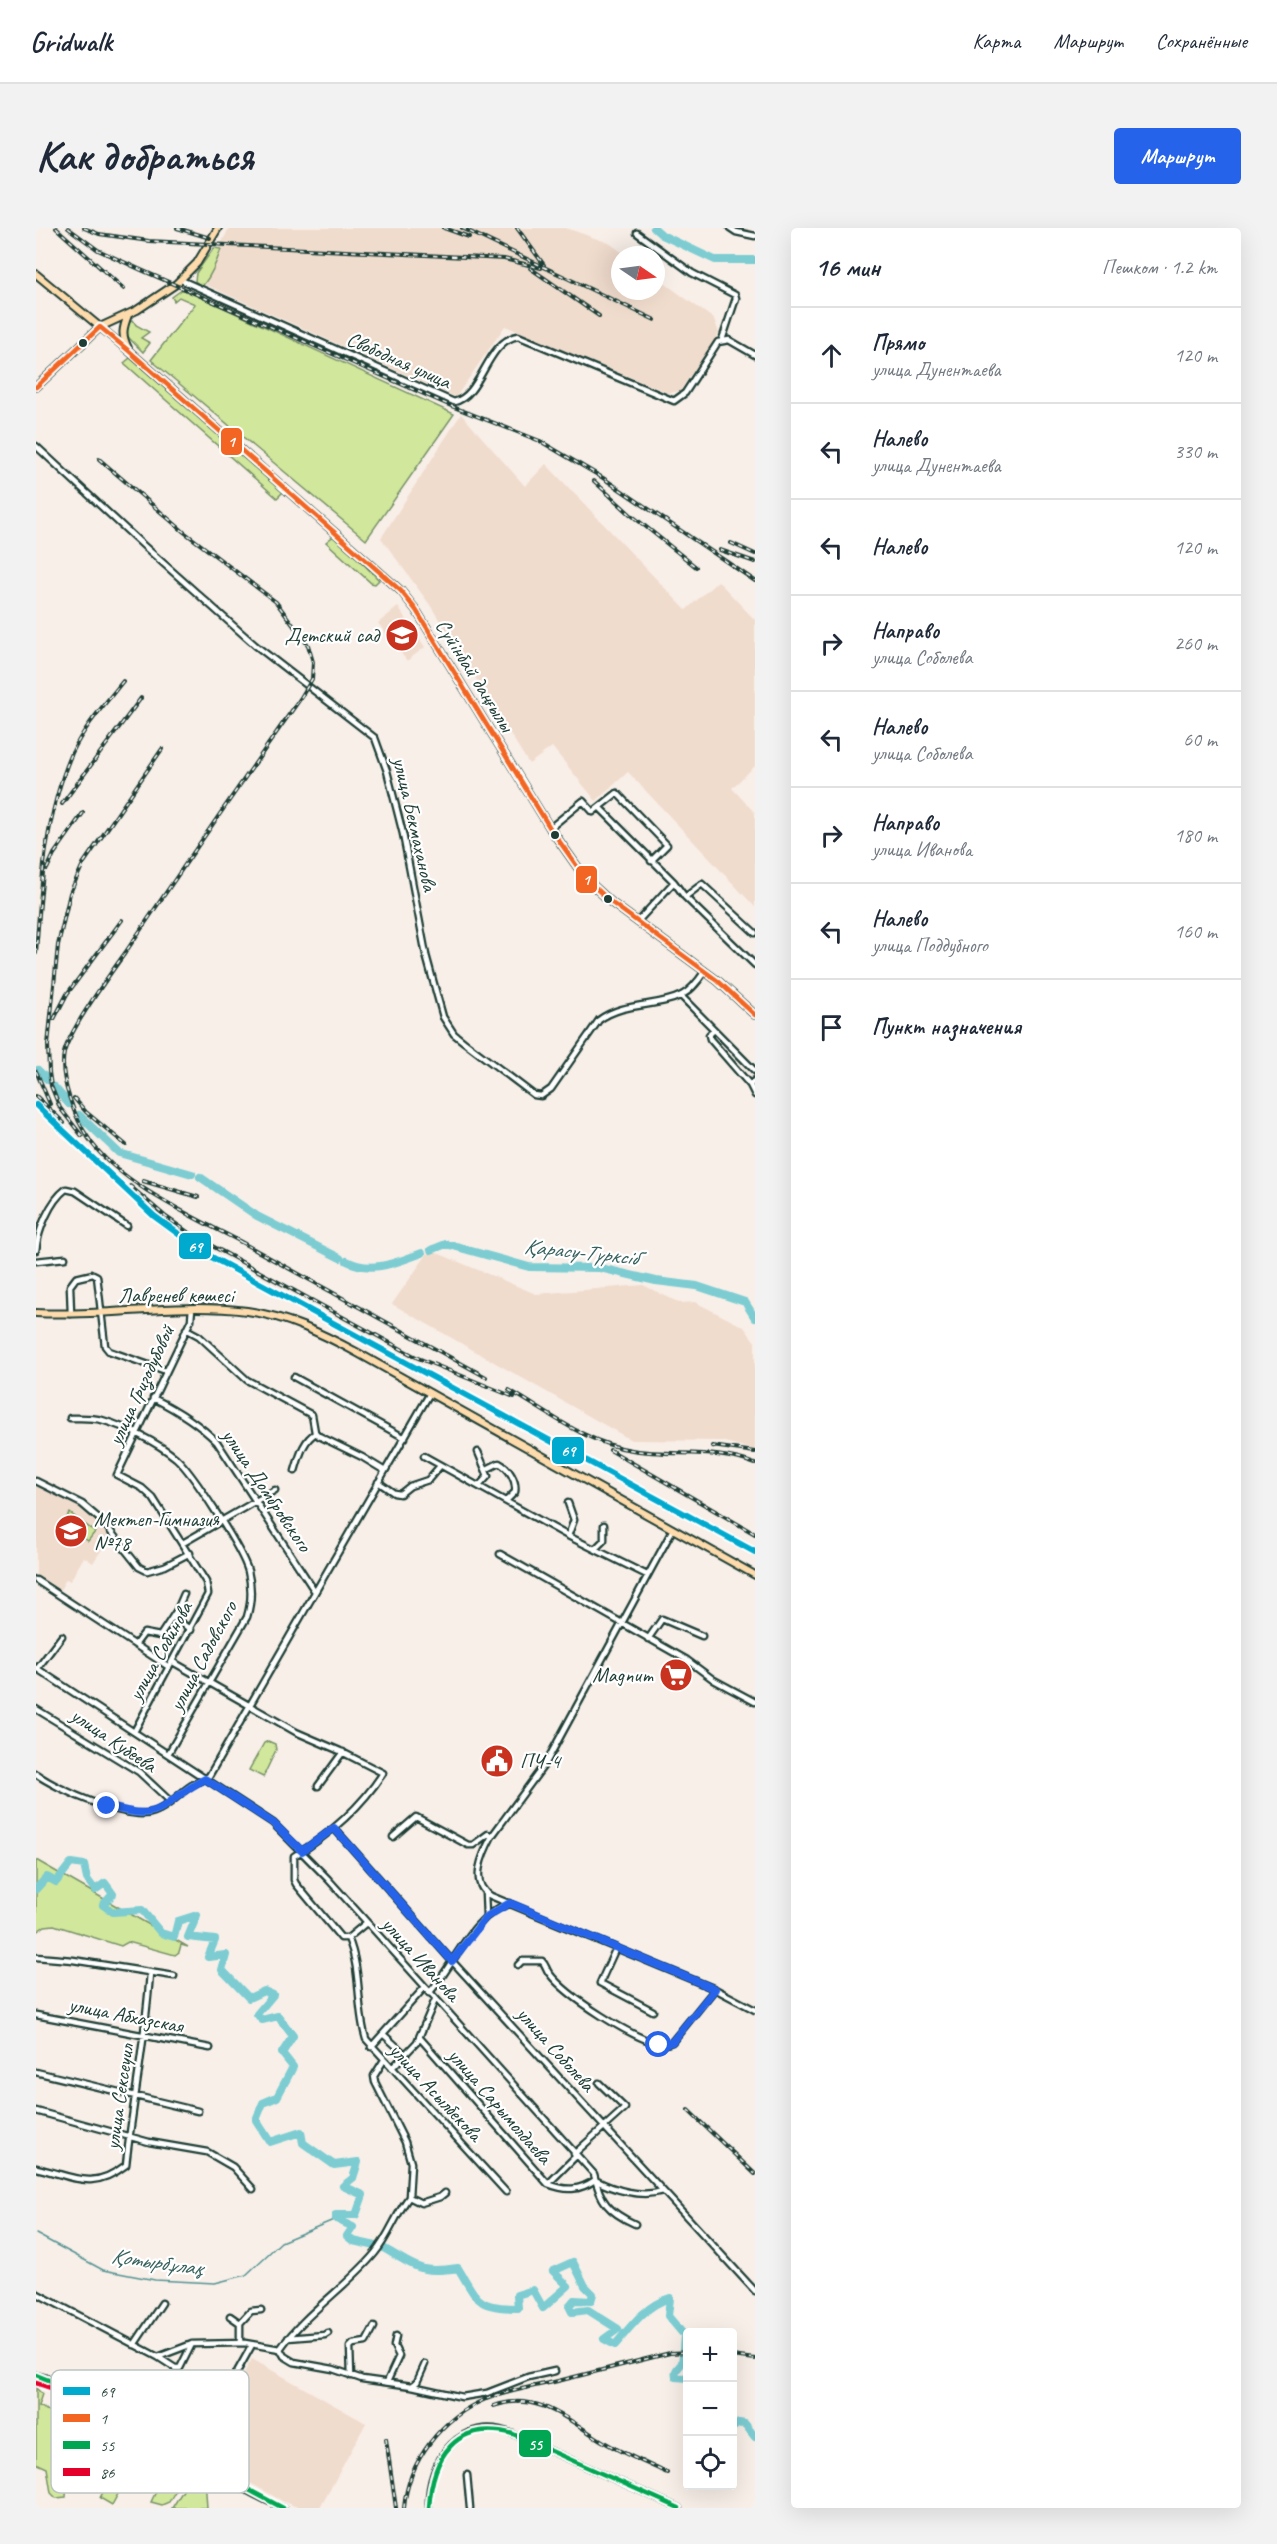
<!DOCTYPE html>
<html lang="ru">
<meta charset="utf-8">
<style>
body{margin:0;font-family:Caveat,sans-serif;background:#f2f2f3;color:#1f2937}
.controls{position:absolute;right:18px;bottom:18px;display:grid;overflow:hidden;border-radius:6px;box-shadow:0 6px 24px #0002}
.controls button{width:54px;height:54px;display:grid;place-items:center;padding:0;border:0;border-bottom:2px solid #e0e1e3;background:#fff;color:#1f2937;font:30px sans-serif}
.compass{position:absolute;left:575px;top:18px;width:54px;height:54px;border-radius:50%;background:#fff;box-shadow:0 6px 24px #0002;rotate:103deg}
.stop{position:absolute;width:18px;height:18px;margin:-14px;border:4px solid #2563eb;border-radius:50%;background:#fff}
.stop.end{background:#2563eb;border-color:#fff;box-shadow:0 2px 6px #0008}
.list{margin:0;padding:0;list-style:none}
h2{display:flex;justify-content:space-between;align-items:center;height:78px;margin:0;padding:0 24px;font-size:26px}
h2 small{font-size:20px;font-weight:400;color:#747a83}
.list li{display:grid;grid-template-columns:39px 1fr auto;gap:18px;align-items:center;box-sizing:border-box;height:96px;padding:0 24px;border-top:2px solid #e0e1e3}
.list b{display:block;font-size:22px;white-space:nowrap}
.list p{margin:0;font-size:20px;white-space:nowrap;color:#747a83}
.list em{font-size:20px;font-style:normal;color:#747a83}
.icon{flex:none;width:33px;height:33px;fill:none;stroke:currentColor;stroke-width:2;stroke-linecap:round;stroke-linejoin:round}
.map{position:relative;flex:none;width:719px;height:2280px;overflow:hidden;border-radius:6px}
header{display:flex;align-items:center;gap:36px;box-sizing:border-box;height:84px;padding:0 30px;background:#fff;border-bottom:2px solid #e0e1e3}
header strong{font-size:28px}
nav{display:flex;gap:33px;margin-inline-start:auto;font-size:21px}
.intro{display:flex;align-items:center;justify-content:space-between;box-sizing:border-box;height:144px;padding:0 36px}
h1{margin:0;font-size:42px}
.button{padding:15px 27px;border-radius:6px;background:#2563eb;color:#fff;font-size:21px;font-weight:700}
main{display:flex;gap:36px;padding:0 36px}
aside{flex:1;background:#fff;border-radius:6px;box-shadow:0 6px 24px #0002}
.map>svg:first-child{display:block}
</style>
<header>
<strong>Gridwalk</strong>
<nav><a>Карта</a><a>Маршрут</a><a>Сохранённые</a></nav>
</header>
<div class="intro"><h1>Как добраться</h1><a class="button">Маршрут</a></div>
<main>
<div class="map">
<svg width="719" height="2280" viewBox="0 0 719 2280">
<rect width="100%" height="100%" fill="#f8efe8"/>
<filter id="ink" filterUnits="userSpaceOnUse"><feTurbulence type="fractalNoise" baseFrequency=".0167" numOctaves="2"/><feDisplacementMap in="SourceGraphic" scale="12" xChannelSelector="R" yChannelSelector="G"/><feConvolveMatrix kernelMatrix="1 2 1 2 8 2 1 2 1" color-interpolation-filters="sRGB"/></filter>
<g filter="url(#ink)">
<path fill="#f0dccd" d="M193,0H530L573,15L590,27H584V63H620V49L678,91L683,105L644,163L633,165L469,98L420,169L166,55Z
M425,186L489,258L510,236L650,382L682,353L719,392V538L696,560L719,585V679L592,544L560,573L516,519L493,536L394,377L345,310Z
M362,379L389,419L371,433L342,395Z
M394,1022L500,1066L607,1057L644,1075L659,1074L708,1099L719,1114V1222L685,1213L595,1212L356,1076Z
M0,1256L43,1278L66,1296L74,1309L57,1335L48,1329L34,1353L30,1351L24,1362L0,1347Z
M216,2131L330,2195L284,2280H264L248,2274L161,2225Z"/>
<path fill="#d1e79c" stroke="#789268" stroke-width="1.5" d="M178,20L185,21C181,33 176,46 168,56L164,57L159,53L160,45Z
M147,61L418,186L330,312L115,132L159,76L143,69L138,73L136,69Z
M97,92L100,97L113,104L105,110L114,115L107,124L90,107L92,96Z
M94,130L248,263L241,270L88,135Z
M299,307L343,352L339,356L335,355L290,314Z
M34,1285L59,1304L52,1313L27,1294Z
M232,1513L239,1516L240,1522L227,1549L213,1542L228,1515Z
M0,1632L152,1719L145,1717L143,1724L139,1727L92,1714L85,1718L18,1697L9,1698L0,1704Z
M0,2160L6,2166L2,2178L19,2186L28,2171L36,2177L30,2269L20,2270L15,2265L11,2240L0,2235Z
M131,2218L155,2235L133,2274L126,2277L115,2274L134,2234L125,2228Z
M159,2243L169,2250L171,2280H136Z
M76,2246L89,2253L76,2277L64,2270Z"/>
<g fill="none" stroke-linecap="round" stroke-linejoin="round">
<path stroke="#569393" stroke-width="1.5" d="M0,2006L67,2042L119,2052L179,2055L210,2047L245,2014L300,1991"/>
<path stroke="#7bccd2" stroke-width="8" d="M618,0L626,7L679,32H719
M2,842L12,852
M18,859L33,876
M43,887L83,925L156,946
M164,949L221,988L304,1030
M395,1022L410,1016L493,1039L564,1040L620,1053L661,1058L709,1074L719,1090
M311,1033C336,1046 361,1034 386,1025
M0,1661L11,1649L20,1654L35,1635L48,1637L51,1651L59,1662L69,1655L77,1666L67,1677L77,1684L106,1682L125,1705L138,1709L142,1693L161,1687L152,1709L179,1712L172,1729L190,1727L186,1742L213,1770L228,1763L237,1767L221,1786L226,1792L242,1788L257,1808L246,1825L257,1839L241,1869L227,1875L220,1892L234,1914L265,1904L267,1915L298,1937L322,1934L317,1950L307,1958L327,1967L320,1987H300V1991L317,1999L311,2008L317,2013L340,2018
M349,2021C381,2039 383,2046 422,2040C442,2073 441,2080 482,2080L481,2067L497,2062L507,2080L532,2058L517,2043L537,2034L549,2058L557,2066L555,2073L538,2072L533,2078L536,2084L552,2082L582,2101L568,2111L579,2117C595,2098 610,2077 634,2070L632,2088L648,2107L647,2121
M647,2127L646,2135C643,2140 638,2141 640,2149L652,2150
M696,2200L703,2195L709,2196L719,2209"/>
<g stroke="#1f3d34" stroke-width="9">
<path id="minor" d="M694,0L700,4L719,8
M601,5L656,45L699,67L700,70L686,112
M145,52L418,174C447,167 449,114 482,108L638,173L649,165L682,114L693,112L719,127
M0,218L108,318L219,417L339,510L351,543L367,606L390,727L407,789L418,806L428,814L498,867L505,868L515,861L563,792C589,773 621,780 646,767C656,762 663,752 669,743
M564,580L638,654L602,693
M514,600L547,573L557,584L581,565L631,617L615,633
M638,654L649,669L719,737
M649,669L666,656L719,705
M645,768L719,843
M678,802L673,807L674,811L714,857
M719,852L714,857L719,867
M0,1022C2,1002 14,973 30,961L39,963L91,998
M0,1033L29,1030
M35,1086L34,1058L40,1050L57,1046L61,1048L69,1118L73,1123L130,1143
M150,1101L163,1108L211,1152L276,1187L279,1204L283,1208L326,1229L349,1243
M258,1149L369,1210
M117,1170C141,1182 162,1195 181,1214L278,1362
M34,1190C44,1190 56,1189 66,1192C90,1199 121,1214 140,1230C157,1245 206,1322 212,1343C216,1359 216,1373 211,1389L132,1526
M442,1224L452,1248L443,1258
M388,1228L532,1308L611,1347
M451,1241L463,1235C473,1240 481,1253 479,1264L470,1273
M259,1243C263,1230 267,1212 280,1205
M0,1253L46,1276L67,1294L103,1339L111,1343L129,1338L154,1325
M342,1254L358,1265L364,1266L374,1258L392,1252L404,1238
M532,1275L538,1292L532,1308
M637,1301L511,1533L456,1608C447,1625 432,1656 455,1668L679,1761L719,1782
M147,1315L239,1262
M559,1321L568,1312V1297
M464,1326L651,1432L678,1452L719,1474
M0,1352L133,1439
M137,1389L155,1402
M612,1411L626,1391L666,1408
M99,1417L108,1405L124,1408L141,1382L148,1366
M137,1434L260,1504L304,1523L347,1545C325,1579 293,1607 258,1628V1652L260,1656L305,1710H312
M0,1440L237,1595L292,1651L558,1946C564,1973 572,1984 599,1996
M1,1441L26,1408
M0,1481L103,1544L135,1574
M98,1504L172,1366L170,1354L117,1270L106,1260L81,1247L155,1092L156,1080
M0,1546C21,1561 93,1594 118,1584C133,1579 143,1565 156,1557C161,1554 167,1552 173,1548L394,1165
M282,1558L307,1524
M298,1600L416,1733L719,2063
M357,1609L380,1589L432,1617H437L452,1606L456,1608
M449,1665L450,1688
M330,1695L312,1710C326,1743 320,1779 330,1811L470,1964
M580,1720L564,1755L617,1783
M0,1729L37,1732L138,1748
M482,1737L486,1733H506C510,1737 510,1741 513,1745C531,1769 597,1811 627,1817L636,1814L679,1761
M393,1765C420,1736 433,1689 474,1675
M0,1787L174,1820
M347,1806L370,1827
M384,1810L512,1956C530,1963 543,1963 559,1952
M335,1819L389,1759
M348,1832L338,1848L339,1854L369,1914L375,1935L373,1969L385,1975L404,1969L409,1965
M356,1840L381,1814L399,1772
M0,1844L162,1883
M0,1883L113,1914L171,1924L197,1939L217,1961
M538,1926L589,1880L563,1855
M0,1940C37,1948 55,1964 90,1937C97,1873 110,1809 114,1744
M559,1952C578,1962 605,1970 627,1963
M512,1956L540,1928
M0,2065L122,2129L156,2116L209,2115L244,2121L248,2128L258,2134L297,2141L326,2151L376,2158L426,2169L451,2165L492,2149L519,2143
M194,2088L204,2095
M252,2110L289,2107L292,2105
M204,2115V2095L215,2083L225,2082
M98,2117L126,2075
M244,2121C270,2084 310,2060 339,2025C353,2008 360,1986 373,1969
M122,2129L139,2140H144L156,2116
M0,2147C29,2154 53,2169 79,2183C135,2215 188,2254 247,2280
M315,2148L314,2119L317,2116L330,2114L338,2099
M351,2154L363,2128L358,2118L360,2108
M376,2158L381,2154L389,2136
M154,2228L216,2117
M431,2247L434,2280
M393,2280C391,2231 426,2185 477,2206L643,2280"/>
</g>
<g stroke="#1f3d34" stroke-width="10">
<path id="major" d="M0,46L93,123L365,363L380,382L514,600L550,651L576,675L682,753L719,787
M92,120C85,107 87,100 92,87
M0,159L64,99L101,82L140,56L161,35L182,0
M0,1085C70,1089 140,1074 211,1083C250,1088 287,1106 322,1125L719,1347"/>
</g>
<use href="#minor" stroke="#fff" stroke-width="4.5"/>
<use href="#major" stroke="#fedbac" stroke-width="6"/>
<g stroke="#1f3d34" stroke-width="4">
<path id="rail" d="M20,0L88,61
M32,0L62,22L103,41L415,178L504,213L567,250L719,353
M48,0L63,6L113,13L468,31L505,40
M141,0L174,10
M408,0L433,9
M426,0L619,92
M481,0L508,37
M494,40L563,88
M63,231L148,304L240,374L272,417L277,434L276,451L264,471C205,555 147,639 89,725C74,746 33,802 28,825C23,849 39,891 53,911C83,956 162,991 209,1016
M558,253L594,286L660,339
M695,315L719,326
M684,322L719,334
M26,576L105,470
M11,641L18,626L47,585
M0,725C5,658 9,587 36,525C48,499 69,476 87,453
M18,791L31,766L86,692
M0,843L14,876
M0,868L28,895
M38,870L50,884L90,917
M46,908L24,880L15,858L13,844L12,817L22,717L34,665L47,636L126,521
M107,953L162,969
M94,958L130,989L156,1007L382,1130L478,1169
M203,1013L450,1149
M473,1162C513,1185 550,1215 596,1222C637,1229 680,1220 719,1236
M676,1218L719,1224
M574,1222L719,1306
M652,1882L719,1946
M696,2128L719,2131
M458,2178C501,2162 533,2193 568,2214C588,2226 610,2235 631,2245
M350,2211L360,2280
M368,2280C372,2233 406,2189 450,2171C475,2162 501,2158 526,2152C562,2143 598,2134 634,2125L652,2124"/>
</g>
<use href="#rail" stroke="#fff" stroke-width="1.5" stroke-dasharray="4.5" stroke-linecap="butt"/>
<g stroke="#fff" stroke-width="9">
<path id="bus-1" d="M0,159L64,99L93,123L365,363L380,382L514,600L550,651L576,675L682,753L719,787"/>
</g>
<g stroke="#fff" stroke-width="9">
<path id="bus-2" d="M0,2147L50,2167L183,2246L247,2280
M393,2280C396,2228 420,2191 477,2206L643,2280"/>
</g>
<g stroke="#fff" stroke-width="9">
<path id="bus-3" d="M0,2155C63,2174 116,2213 171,2247"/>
</g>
<use href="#bus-1" stroke="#f26522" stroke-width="4.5"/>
<use href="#bus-2" stroke="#00a651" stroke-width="4.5"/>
<use href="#bus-3" stroke="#e4002b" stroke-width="4.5"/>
<g stroke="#fff" stroke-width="10">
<path id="rail-1" d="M0,877L118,988L170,1026L719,1324"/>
</g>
<use href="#rail-1" stroke="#00a9ce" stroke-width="6"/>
</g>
</g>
<g fill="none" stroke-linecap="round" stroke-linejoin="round" filter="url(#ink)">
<path stroke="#2563eb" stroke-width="8" d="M71,1578C131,1596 122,1575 169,1551L237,1595L266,1623L298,1600L416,1733L450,1689L474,1675L679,1761L636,1814L623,1817"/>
</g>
<defs>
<g id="school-disc" transform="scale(1.725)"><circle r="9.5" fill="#c8321e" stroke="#fff"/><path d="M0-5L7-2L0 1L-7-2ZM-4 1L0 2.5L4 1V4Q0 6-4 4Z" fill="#fff"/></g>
<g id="supermarket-disc" transform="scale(1.725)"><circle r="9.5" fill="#c8321e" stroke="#fff"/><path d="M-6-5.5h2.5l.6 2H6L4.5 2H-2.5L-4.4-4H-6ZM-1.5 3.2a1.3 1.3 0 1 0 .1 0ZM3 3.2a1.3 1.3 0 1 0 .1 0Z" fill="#fff"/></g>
<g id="civic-disc" transform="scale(1.725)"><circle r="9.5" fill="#c8321e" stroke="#fff"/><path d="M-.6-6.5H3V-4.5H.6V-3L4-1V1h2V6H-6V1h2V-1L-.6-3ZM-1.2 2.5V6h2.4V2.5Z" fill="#fff"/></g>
</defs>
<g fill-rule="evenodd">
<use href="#school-disc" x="366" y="407"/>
<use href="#school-disc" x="35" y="1303"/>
<use href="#supermarket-disc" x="640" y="1447"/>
<use href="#civic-disc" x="461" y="1533"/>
</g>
<g fill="#1f3d34" stroke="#fff" stroke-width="2">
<circle cx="47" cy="115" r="5"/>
<circle cx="519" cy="607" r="5"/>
<circle cx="572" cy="671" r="5"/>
</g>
<g text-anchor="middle" stroke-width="4.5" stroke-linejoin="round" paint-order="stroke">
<g font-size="21" fill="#1f3d34" stroke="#fff">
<text transform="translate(363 132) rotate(24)" y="7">Свободная улица</text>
<text transform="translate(439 447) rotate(58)" y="7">Сүйінбай даңғылы</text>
<text transform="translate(379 596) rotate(77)" y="7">улица Бекмаханова</text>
<text x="140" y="1074">Лавренев көшесі</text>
<text transform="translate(105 1157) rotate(-65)" y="7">улица Гризодубовой</text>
<text transform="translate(231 1262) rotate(56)" y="7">улица Домбровского</text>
<text transform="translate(124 1423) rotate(-61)" y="7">улица Собинова</text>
<text transform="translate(167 1428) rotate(-62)" y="7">улица Садовского</text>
<text transform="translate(78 1512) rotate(34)" y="7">улица Кубеева</text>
<text transform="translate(385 1731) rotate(48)" y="7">улица Иванова</text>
<text transform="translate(90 1787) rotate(11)" y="7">улица Абхазская</text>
<text transform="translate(520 1821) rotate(48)" y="7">улица Соболева</text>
<text transform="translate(400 1864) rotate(47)" y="7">улица Асылбекова</text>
<text transform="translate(83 1869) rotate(-82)" y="7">улица Сексеуил</text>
<text transform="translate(464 1878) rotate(49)" y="7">улица Сарымолдаева</text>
</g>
<g font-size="21" fill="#1f3d34" stroke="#fff" text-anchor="end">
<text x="343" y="414">Детский сад</text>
<text x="58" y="1298" text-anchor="start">Мектеп-Гимназия<tspan x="58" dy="24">№78</tspan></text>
<text x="617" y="1454">Magnum</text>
<text x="484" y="1540" text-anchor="start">ПЧ-4</text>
</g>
<g font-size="22" font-style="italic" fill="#36615c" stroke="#fff">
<text transform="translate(545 1023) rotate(6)" y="8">Қарасу-Түрксіб</text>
<text transform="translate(121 2033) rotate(8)" y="8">Қотырбұлақ</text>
</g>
</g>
<rect x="15" y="2142" width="198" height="123" rx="9" fill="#fff" stroke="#bcc5c2" stroke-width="1.5"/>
<rect x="27" y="2159" width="27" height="8" fill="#00a9ce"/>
<rect x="27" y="2186" width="27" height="8" fill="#f26522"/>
<rect x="27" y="2213" width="27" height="8" fill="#00a651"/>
<rect x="27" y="2240" width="27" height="8" fill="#e4002b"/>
<g font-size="16" fill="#1f3d34">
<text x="64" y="2169">69</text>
<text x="64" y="2196">1</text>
<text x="64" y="2223">55</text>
<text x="64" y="2250">86</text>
</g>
<g stroke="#fff" stroke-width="2">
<rect x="184" y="199" width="23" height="29" rx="6" fill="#f26522"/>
<rect x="539" y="637" width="23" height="29" rx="6" fill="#f26522"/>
<rect x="142" y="1004" width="34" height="28" rx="6" fill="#00a9ce"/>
<rect x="515" y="1208" width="34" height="29" rx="6" fill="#00a9ce"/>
<rect x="482" y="2201" width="34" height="29" rx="6" fill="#00a651"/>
</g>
<g font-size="16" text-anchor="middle" font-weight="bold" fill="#fff">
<text x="195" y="219">1</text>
<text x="550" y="657">1</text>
<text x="159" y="1024">69</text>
<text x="532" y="1228">69</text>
<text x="499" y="2222">55</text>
</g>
</svg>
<div class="controls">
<button>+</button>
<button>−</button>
<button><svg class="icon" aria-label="locate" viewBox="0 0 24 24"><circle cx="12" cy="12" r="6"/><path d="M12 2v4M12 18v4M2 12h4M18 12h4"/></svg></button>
</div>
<svg class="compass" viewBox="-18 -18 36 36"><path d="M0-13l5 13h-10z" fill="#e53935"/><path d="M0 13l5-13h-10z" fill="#747a83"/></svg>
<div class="stop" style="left:623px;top:1817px"></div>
<div class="stop end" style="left:71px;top:1578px"></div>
</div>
<aside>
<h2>16 мин<small>Пешком · 1.2 km</small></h2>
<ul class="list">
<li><svg class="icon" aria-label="ahead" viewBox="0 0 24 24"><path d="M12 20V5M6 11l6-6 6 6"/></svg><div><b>Прямо</b><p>улица Дунентаева</p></div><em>120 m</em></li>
<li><svg class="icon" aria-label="left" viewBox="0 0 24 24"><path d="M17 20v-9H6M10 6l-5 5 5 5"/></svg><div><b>Налево</b><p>улица Дунентаева</p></div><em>330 m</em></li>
<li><svg class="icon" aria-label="left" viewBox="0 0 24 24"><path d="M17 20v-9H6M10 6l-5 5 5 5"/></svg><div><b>Налево</b></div><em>120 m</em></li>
<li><svg class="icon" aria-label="right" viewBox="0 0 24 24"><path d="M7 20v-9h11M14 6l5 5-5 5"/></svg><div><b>Направо</b><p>улица Соболева</p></div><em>260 m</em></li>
<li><svg class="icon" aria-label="left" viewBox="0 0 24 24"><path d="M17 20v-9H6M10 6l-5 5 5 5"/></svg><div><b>Налево</b><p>улица Соболева</p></div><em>60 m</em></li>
<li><svg class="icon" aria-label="right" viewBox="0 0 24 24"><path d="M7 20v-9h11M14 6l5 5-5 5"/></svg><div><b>Направо</b><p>улица Иванова</p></div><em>180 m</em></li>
<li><svg class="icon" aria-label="left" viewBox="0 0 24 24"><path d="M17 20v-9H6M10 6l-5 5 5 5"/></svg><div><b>Налево</b><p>улица Поддубного</p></div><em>160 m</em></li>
<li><svg class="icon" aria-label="arrive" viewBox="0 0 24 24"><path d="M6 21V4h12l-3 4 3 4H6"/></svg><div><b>Пункт назначения</b></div></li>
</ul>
</aside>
</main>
